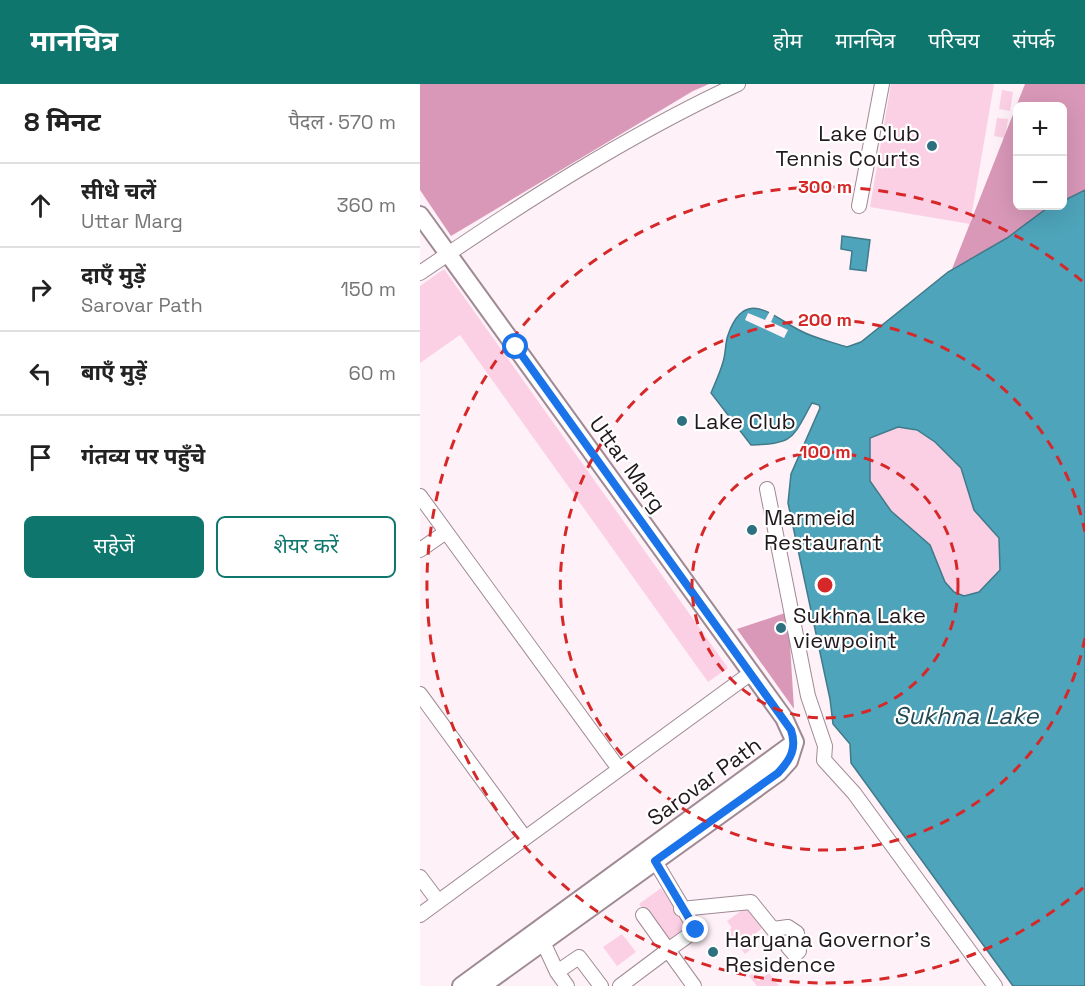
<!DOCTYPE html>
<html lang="hi">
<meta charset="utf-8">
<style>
body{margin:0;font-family:"Space Grotesk","Noto Sans Devanagari",sans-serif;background:#f6f6f6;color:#222}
.controls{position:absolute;right:18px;top:18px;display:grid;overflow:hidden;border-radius:9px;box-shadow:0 6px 24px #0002}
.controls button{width:54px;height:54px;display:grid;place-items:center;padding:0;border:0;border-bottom:2px solid #e0e0e0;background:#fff;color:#222;font:30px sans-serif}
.stop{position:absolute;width:18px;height:18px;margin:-14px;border:4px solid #1a73e8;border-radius:50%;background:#fff}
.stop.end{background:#1a73e8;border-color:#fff;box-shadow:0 2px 6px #0008}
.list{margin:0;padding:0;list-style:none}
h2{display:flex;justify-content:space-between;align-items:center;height:78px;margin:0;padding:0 24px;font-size:26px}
h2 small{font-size:20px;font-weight:400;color:#767676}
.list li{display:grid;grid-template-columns:39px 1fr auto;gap:18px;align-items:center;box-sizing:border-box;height:84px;padding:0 24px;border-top:2px solid #e0e0e0}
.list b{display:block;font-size:22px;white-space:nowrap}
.list p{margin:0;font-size:20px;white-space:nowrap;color:#767676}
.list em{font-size:20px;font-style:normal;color:#767676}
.actions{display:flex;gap:12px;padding:18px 24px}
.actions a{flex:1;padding:14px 0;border:2px solid #0f766e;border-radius:9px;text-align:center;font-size:21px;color:#0f766e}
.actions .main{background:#0f766e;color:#fff}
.icon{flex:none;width:33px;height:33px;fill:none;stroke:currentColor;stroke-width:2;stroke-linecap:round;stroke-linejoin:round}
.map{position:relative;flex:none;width:665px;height:902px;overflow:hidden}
header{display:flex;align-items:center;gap:36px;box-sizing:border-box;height:84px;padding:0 30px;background:#0f766e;color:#fff}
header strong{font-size:28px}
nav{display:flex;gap:33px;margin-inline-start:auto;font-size:21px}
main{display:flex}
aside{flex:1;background:#fff}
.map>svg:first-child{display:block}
</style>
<header>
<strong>मानचित्र</strong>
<nav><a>होम</a><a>मानचित्र</a><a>परिचय</a><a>संपर्क</a></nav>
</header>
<main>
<aside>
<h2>8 मिनट<small>पैदल · 570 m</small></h2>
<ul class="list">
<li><svg class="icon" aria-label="ahead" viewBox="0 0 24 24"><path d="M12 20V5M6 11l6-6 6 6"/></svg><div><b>सीधे चलें</b><p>Uttar Marg</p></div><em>360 m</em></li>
<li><svg class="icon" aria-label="right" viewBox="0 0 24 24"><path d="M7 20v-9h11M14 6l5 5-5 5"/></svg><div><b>दाएँ मुड़ें</b><p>Sarovar Path</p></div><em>150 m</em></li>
<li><svg class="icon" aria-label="left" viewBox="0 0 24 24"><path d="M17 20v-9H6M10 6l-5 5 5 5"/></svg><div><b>बाएँ मुड़ें</b></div><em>60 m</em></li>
<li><svg class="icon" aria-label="arrive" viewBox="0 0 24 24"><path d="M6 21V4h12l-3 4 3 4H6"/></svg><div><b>गंतव्य पर पहुँचे</b></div></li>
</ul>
<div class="actions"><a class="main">सहेजें</a><a>शेयर करें</a></div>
</aside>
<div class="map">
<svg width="665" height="902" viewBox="0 0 665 902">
<rect width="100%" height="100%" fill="#fef1f7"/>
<path fill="#fcd0e4" d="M471,0H574L550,140L450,123Z
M582,6L593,8L590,27L579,25Z
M577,34L588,35L585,54L574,52Z
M24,185L308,584L288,598L40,251L0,279V202Z
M478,343L497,347L515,358L541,384L554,426L579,454L580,486L559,508L544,512L534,508L525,498L510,461L471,427L450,397V354Z
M241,804L270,845L248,861L219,820Z
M329,821L345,842L327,856L332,864L325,870L308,847L312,844L307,837Z
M202,850L216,868L197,882L183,863Z
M349,889L359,902H337L329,892L332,890L338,897Z"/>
<path fill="#d998b8" d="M0,0H289L273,7L31,152L0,106Z
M605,0H665V106L643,117L642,22H598V122H634L587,154L532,185Z
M368,528L374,625L317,545Z"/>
<path fill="#4ea4ba" stroke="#407a8b" stroke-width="1.5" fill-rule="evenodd" d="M665,106V902H593L431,679L430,660L413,640L410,615L368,419L371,390L400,324L399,321L392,319C371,356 375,359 331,361L291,309C295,299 300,289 303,278C306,269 305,259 308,251C325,202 353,233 379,246C393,254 412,258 427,263L441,258L528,188L587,154L626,125L642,122L643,117ZM478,343L497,346L515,358L541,384L554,426L579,454L580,486L559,508L544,512L534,508L525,498L510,461L471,427L450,397V354Z
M422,152L450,156L446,187L430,185L432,167L421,165Z"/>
<path fill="#fef1f7" d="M350,227L355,229L351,238L368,246L364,254L325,236L328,229L345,236Z"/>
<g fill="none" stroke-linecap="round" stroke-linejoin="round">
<g stroke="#9f8a94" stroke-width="16">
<path id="minor" d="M439,122L462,0
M0,189C101,120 206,52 318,0
M347,405L388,612L405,662L404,676L434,709L575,902
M0,412L199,685
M0,466L26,448
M0,610L105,754
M235,777L276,846L248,866L274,902
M0,793L18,817
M261,825L331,818L356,849
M0,831L331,589
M353,845L368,843L377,849L379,867L375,871L368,863
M123,858L137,888L147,902
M137,888L159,873L181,902
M200,902L248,866L223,831"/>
</g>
<g stroke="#9f8a94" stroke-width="20">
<path id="major" d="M0,131L364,634L375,658
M41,902L375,658
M62,902L358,689L369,677L375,658"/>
</g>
<use href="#minor" stroke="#fff" stroke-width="14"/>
<use href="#major" stroke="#fff" stroke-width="16"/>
</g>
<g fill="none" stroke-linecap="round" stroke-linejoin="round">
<path stroke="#1a73e8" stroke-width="8" d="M96,263L371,646C377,664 371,675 358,689L235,777L276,846"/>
</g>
<g fill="none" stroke="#d62828" stroke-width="3" stroke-dasharray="10 8">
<circle cx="405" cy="501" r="133"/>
<path d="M665 554A265 265 0 1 1 665 448"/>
<path d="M663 804A398 398 0 1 1 663 198"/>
</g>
<g fill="#2d7181" stroke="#fff" stroke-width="2">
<circle cx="512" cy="62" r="6"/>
<circle cx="262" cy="337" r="6"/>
<circle cx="332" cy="446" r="6"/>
<circle cx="361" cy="544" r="6"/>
<circle cx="293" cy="868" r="6"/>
</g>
<g text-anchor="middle" stroke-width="4.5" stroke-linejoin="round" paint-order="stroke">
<g font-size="22" fill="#21191d" stroke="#fff" text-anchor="start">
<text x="500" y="57" text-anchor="end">Lake Club<tspan x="500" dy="25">Tennis Courts</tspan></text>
<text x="274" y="345">Lake Club</text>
<text x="344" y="441">Marmeid<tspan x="344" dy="25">Restaurant</tspan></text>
<text x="373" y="539">Sukhna Lake<tspan x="373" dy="25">viewpoint</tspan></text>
<text x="305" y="863">Haryana Governor's<tspan x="305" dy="25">Residence</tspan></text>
</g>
<g font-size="22" fill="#21191d" stroke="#fff">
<text transform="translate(208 380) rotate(54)" y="8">Uttar Marg</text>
<text transform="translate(284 697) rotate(-36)" y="8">Sarovar Path</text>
</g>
<g font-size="24" font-style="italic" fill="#234a54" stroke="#fff">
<text x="546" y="640">Sukhna Lake</text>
</g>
</g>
<circle cx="405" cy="501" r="9" fill="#d62828" stroke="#fff" stroke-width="3"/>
<g font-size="18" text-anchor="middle" font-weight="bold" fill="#d62828" stroke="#fff" stroke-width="4.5" stroke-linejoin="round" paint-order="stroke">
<text x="405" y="109">300 m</text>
<text x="405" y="242">200 m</text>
<text x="405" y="374">100 m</text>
</g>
</svg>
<div class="controls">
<button>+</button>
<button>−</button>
</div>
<div class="stop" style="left:96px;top:263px"></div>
<div class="stop end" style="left:276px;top:846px"></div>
</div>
</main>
